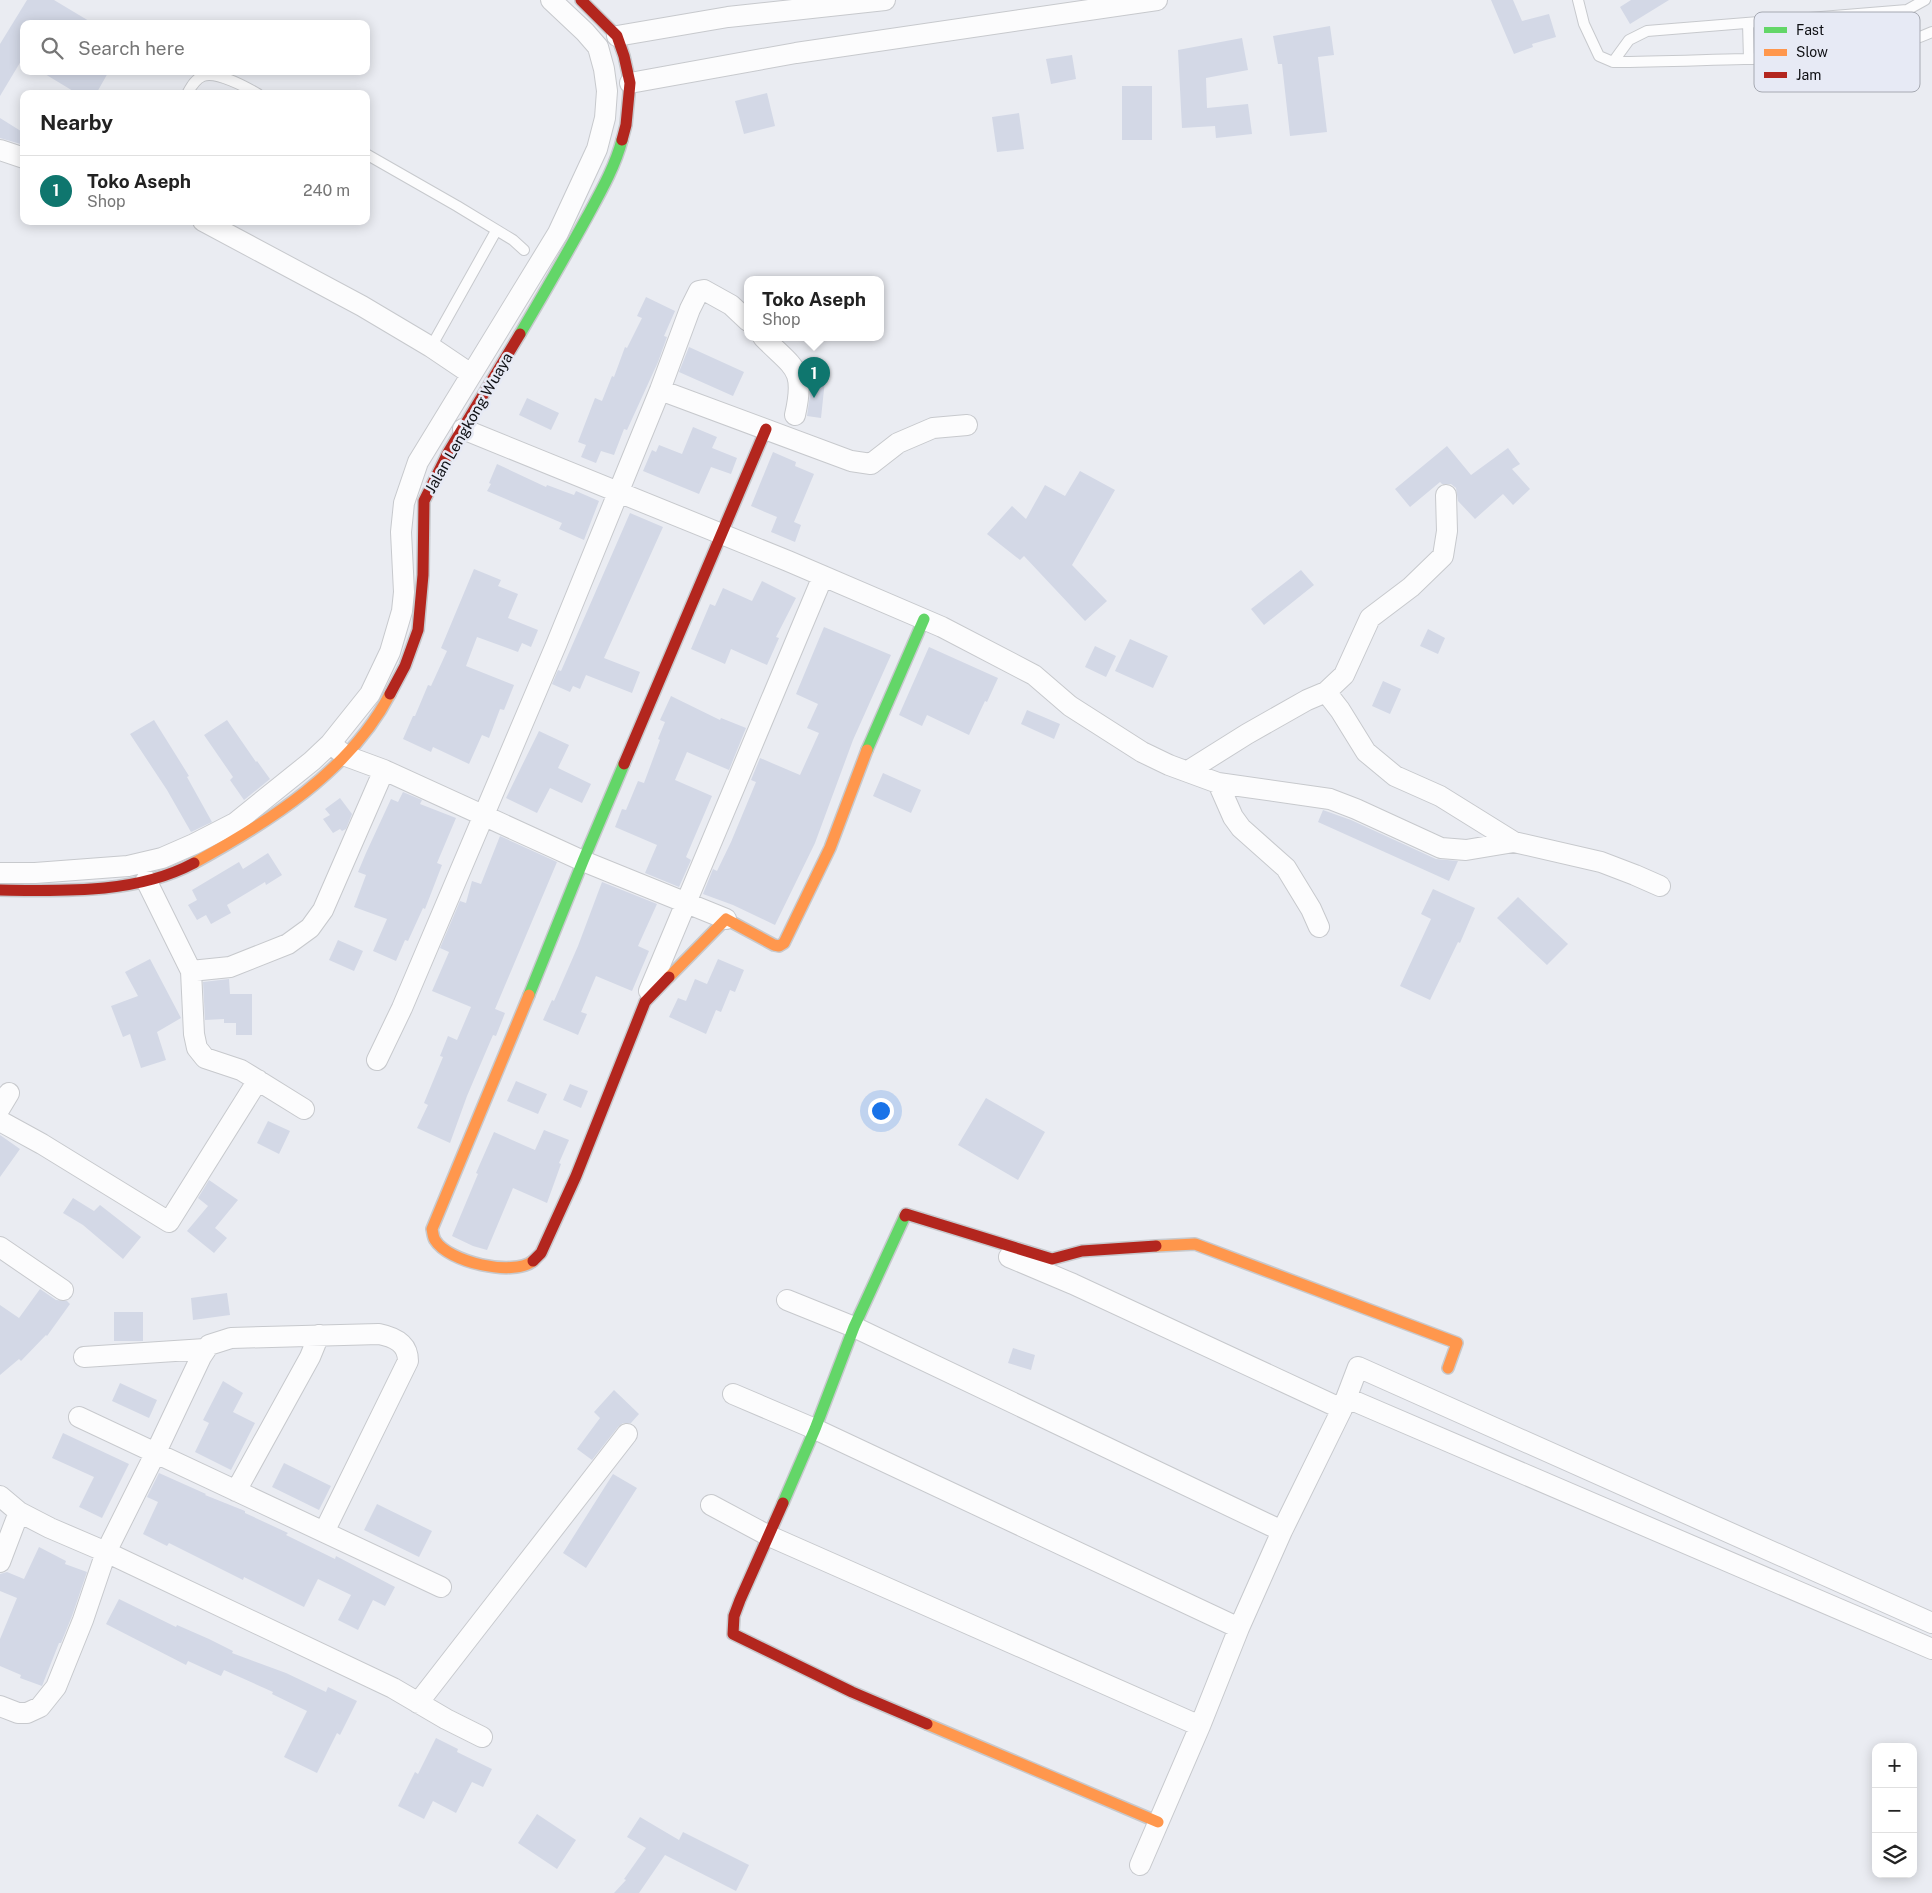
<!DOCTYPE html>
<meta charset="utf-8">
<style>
body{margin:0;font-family:"Public Sans",sans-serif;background:#f6f6f6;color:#222}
.controls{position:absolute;right:15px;bottom:15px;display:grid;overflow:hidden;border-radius:10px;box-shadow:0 2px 12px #0003}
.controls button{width:45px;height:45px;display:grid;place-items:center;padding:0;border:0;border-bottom:1px solid #e0e0e0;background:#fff;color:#222;font:25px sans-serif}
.you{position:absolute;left:880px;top:1110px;width:18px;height:18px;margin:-12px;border:4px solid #fff;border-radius:50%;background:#1a73e8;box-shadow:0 0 0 8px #1a73e833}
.badge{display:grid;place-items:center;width:32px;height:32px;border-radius:50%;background:#0f766e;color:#fff;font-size:16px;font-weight:700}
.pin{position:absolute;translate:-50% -41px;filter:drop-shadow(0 1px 2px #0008)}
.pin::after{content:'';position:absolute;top:26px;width:18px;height:15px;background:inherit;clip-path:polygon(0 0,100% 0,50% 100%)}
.popup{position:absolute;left:744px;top:276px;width:140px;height:65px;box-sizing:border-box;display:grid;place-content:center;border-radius:10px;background:#fff;filter:drop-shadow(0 1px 4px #0005);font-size:16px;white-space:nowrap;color:#767676}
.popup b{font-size:19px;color:#222}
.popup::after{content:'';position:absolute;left:50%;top:100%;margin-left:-10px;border:10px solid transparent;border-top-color:#fff}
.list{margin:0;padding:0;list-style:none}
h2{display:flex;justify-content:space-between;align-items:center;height:65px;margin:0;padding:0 20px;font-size:21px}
h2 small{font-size:16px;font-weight:400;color:#767676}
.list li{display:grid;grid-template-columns:32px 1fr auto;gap:15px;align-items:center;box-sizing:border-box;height:70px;padding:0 20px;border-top:1px solid #e0e0e0}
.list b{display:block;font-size:19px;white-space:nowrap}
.list p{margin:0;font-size:16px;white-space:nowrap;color:#767676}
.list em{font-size:16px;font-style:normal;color:#767676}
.icon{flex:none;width:28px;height:28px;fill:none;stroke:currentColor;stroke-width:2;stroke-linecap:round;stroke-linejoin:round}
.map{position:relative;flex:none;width:1932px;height:1893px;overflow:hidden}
.search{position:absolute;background:#fff;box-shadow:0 2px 12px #0003;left:20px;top:20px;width:350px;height:55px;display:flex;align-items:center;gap:12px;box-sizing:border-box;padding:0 18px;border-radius:10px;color:#767676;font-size:19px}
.panel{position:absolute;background:#fff;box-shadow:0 2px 12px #0003;left:20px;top:90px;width:350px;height:135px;border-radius:10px}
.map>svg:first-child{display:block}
</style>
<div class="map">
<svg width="1932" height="1893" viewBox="0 0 1932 1893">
<rect width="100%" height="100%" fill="#eaecf2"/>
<path fill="#d3d8e6" d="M27,0H54L94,24H24V56L0,96V44Z
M1491,0H1513L1522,21L1549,14L1556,37L1532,44L1533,47L1514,54Z
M1631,0H1669L1630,24L1620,7Z
M1330,26L1334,55L1318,57L1327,132L1290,136L1282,64H1278L1273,36Z
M1242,38L1248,70L1206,78L1207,108L1248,104L1252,134L1216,138L1215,126L1182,128L1178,50Z
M1072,55L1076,79L1051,84L1046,59Z
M40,71H109L96,94H78Z
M1122,86H1152V140H1122Z
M767,93L775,126L744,134L735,101Z
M1019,113L1024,149L997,152L992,117Z
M0,118L24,133V145L0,138Z
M646,297L675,311L664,336L667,337L658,362L627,430L624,429L614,455L601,451L596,463L581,457L586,445L578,442L595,398L602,401L612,376L614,377L625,347L627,348L642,318L637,316Z
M689,347L744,372L733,396L679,372Z
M810,377L825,380L821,418L807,416L811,388Z
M527,398L559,413L551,430L519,415Z
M693,427L717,437L712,448L737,458L731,474L711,467L699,494L643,471L652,450L656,452L659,445L682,454Z
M1447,446L1471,475L1508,448L1520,464L1512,469L1530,489L1513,505L1503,494L1475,519L1458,501L1456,488L1451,484H1442L1440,482L1410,507L1395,489Z
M773,452L796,462L795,466L814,474L794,522L801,525L795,542L771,532L777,517L751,506Z
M497,464L546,487L547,485L574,495L576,491L599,501L584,540L559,529L562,523L487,491L491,484L489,483Z
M1080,471L1115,490L1072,565L1107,601L1085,621L1024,556L1020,560L987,534L1012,506L1026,519L1045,485L1065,496Z
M630,513L663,527L604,658L640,672L632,693L586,675L580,689L573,686L570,692L552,684L558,670L561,671Z
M474,569L501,580L498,586L518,594L508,618L538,630L531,647L522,643L518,652L477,637L466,666L514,685L504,710L500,709L489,738L482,735L469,764L433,747L431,752L403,739L413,716H415L428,685L431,686L447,651L441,648Z
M1301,570L1314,585L1264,625L1251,609Z
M762,581L796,598L776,637L779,638L767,665L731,649L725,664L691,649L710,604L715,606L723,588L752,601Z
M824,627L891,655L853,740L815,843L775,925L733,905L703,894L713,869L717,871L731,842L756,782L751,780L760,758L800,775L819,733L807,728L818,704L796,694Z
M1428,629L1445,638L1438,654L1420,646Z
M1130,639L1168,656L1153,688L1115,671Z
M1095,646L1116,656L1106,677L1085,667Z
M929,647L998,678L987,702L985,701L969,735L927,715L922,726L899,715Z
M1383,681L1401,689L1390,714L1372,706Z
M671,696L720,720L721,718L746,728L729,770L687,752L675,780L712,796L686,857L691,860L679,887L645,873L657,845L615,827L622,809L626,810L638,781L644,783L660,740L658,739L665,722L660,720Z
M1027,710L1060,724L1054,739L1021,724Z
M154,720L189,776L187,777L212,822L191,832L167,790L130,734Z
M227,720L256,762L257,761L270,779L244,800L230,780L233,777L204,735Z
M539,731L569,745L558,768L591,784L582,803L550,788L537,813L506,798Z
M883,773L921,790L911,813L873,796Z
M403,792L422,800L420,804L456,818L437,863L442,865L425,909L423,908L408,941L405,940L396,961L373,951L387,919L354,907L366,875L358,872L366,853L391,799L398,802Z
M340,798L352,814L346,829L342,831L340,829L333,833L323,819L330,815L325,809Z
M1323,810L1351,820L1436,859L1458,861L1449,881L1318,822Z
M500,836L557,862L495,1009L505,1013L496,1036L493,1035L467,1096L450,1143L417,1128L428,1105L424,1103L443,1057L440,1056L448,1036L457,1040L471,1007L432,991L449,952L440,948L460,901L466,903L472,881L481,884Z
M268,853L282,875L266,885L265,882L227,905L231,913L211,924L206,915L197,920L188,905L197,900L192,890L239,862L243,869Z
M602,882L657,904L638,946L649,951L632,991L596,976L581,1012L587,1014L578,1035L543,1020L552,1000L554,1001L578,946Z
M1433,889L1475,908L1460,943L1458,942L1430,1000L1400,986L1431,919L1421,914Z
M1518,897L1568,944L1547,965L1497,918Z
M338,940L363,951L354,971L329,960Z
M150,959L181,1018L157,1032L166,1060L141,1068L130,1034L123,1037L111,1006L138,996L125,972Z
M718,959L744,970L735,992L730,990L721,1012L716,1010L706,1034L669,1017L678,998L686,1001L695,979L707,984Z
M229,979L230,994H252V1035H236V1023H224V1019L205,1020L203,982Z
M516,1081L547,1094L538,1114L507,1101Z
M570,1084L588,1091L581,1108L563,1100Z
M986,1098L1045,1132L1018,1180L958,1145Z
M268,1121L290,1131L279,1154L257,1143Z
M544,1130L569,1140L559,1163L561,1164L547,1203L513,1188L487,1250L473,1246L452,1236L478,1174L476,1173L494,1132L535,1150Z
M0,1135L20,1149L0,1177Z
M209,1180L238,1200L215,1228L227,1238L214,1253L187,1231L208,1206L198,1198Z
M73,1198L94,1211L100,1205L141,1237L123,1259L83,1225L63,1213Z
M40,1289L56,1300L67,1301L70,1304L47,1336L46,1335L21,1361L19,1359L0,1375V1305L19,1318Z
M227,1293L230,1315L193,1320L191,1298Z
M114,1312H143V1341H114Z
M1013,1348L1035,1355L1031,1370L1008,1363Z
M223,1381L243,1393L233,1412L255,1423L231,1470L195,1452L209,1423L203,1420Z
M120,1383L157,1400L149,1418L112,1401Z
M614,1390L639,1414L631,1423H623L618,1427L592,1460L577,1449L600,1418L594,1412Z
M63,1433L129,1464L102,1518L79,1507L94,1477L52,1458Z
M284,1463L331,1486L319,1510L272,1487Z
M159,1473L206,1494L205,1495L245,1511V1513L288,1533L286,1535L335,1559L336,1556L395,1587L385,1606L373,1600L358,1630L338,1620L351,1595L318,1579L304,1607L244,1577L243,1580L169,1543L167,1546L143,1534L158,1502L147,1497Z
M613,1474L637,1488L586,1568L563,1553Z
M377,1504L432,1531L419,1557L364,1530Z
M39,1547L66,1561L65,1564L87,1572L72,1616L61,1643H59L42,1686L20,1678L21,1675L0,1666V1639L17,1598L0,1591V1574L7,1572L24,1579Z
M119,1599L176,1627L177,1625L209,1639L233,1651L232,1653L286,1673L326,1692L328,1687L357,1701L340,1735L337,1733L317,1773L284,1757L307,1711L272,1694L273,1692L224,1670L221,1676L188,1661L186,1665L106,1624Z
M436,1738L458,1749L457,1752L492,1769L483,1787L472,1782L456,1813L433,1801L424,1819L398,1806L415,1772L418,1774Z
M537,1814L576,1840L557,1869L518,1843Z
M640,1817L679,1840L683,1832L749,1865L736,1891L665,1855L639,1893H614L626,1880L624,1879L646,1848L627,1837Z"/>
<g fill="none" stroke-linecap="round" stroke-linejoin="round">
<g stroke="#c7c9cd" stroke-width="12">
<path id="lane" d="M1578,0L1584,24L1599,56L1613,62C1657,62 1700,60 1744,59C1806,58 1874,58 1932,32
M1748,23L1749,59
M1613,62L1629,40L1647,31L1907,10L1925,0
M187,94C191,87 195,79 203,76C216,71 246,87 258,94
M366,154L457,206L513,240L524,250
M431,347L496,231"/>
</g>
<g stroke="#c7c9cd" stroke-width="22">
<path id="street" d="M617,36L728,17L885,0
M630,83L796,53L1157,0
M0,150L24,158
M203,221L362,306L431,347L471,374
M763,337C793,368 806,367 795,415
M660,390L851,461L871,464L898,443L933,428L967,425
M463,429L788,561L942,627L1034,675L1070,706L1142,752L1169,765L1218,783L1330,799L1356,809L1441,848L1466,850L1514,842L1601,862L1635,875L1660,886
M1446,495L1447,531L1443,556L1411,587L1370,618L1344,675L1326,692L1340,710L1366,752L1395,776L1440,796L1514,842
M336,748L346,756L384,770L583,861L726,919
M1188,771L1247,734L1307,700L1326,692
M1218,783L1233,817L1241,828L1286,868L1311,909L1319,927
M0,873H35L128,866L162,858L194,844L235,823L312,761L330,744L370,694L390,652L402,611L404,592L401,532L404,503L418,462L558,233L597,149L605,118L607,91L604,69L598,47L585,32L551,0
M146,880L191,971L194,1034L197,1048L205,1058L241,1070L304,1109
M191,971L230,967L288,944L310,928L323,910L384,770
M649,991L823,576
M377,1060L402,1008L556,645L660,390L690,309L699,291L704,290L731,305L748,321
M0,1108L9,1093
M0,1121L42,1144L169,1222L258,1080
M0,1247L63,1290
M1009,1257L1073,1284L1342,1409
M787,1300L854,1327L1282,1531
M84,1357L205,1349
M733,1394L815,1429L1239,1628
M1347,1398L1932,1649
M79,1417L441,1587
M236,1491L310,1357L319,1335
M0,1496L19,1512L50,1528L106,1552L393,1688L446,1719L482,1737
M711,1505L767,1535L1200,1726
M0,1562L19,1512
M418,1703L627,1434
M0,1706L18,1713H27L40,1707L56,1687L83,1620L106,1552L156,1452L201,1357L209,1345L231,1338L379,1334C394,1337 408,1343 408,1361L324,1532
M1140,1865L1200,1726L1239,1628L1282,1531L1342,1409L1358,1367L1932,1623"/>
</g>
<g stroke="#c7c9cd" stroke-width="14">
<path id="fast" d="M520,334C543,295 565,257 587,217C600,193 615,167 622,140
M867,750L924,619
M529,995L583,861L624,764
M783,1503L815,1429L854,1327L905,1216"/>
</g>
<g stroke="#c7c9cd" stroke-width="14">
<path id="slow" d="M194,863C269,822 350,771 390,694
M669,977L726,919L774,945L779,946L784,943L830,848L867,750
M529,995L432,1229C433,1233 433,1237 435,1240C448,1262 513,1277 533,1261
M1156,1246L1195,1244L1457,1343L1448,1368
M927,1724L1158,1822"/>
</g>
<g stroke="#c7c9cd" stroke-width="14">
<path id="jam" d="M581,0L617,36L624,56L630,83L626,125L622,140
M390,694L405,666L418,630L423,575L424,501L449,451L520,334
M624,764L766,429
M0,890C64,891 136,894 194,863
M905,1216L906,1214L1052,1259L1082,1251L1156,1246
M533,1261L541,1253L576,1176L645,1002L669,977
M783,1503L740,1600L734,1616L733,1634L852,1692L927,1724"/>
</g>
<use href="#lane" stroke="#fcfcfd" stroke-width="10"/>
<use href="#street" stroke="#fcfcfd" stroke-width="20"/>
<use href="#fast" stroke="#63d668" stroke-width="11"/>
<use href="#slow" stroke="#ff974d" stroke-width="11"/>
<use href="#jam" stroke="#b3261e" stroke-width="11"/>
</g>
<g text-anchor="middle" stroke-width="5" stroke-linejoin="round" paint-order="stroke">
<g font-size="15" fill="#0f1014" stroke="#e7eaf5">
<text transform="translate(469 423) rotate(-60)" y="5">Jalan Lengkong Wuaya</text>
</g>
</g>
<rect x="1754" y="12" width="166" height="80" rx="8" fill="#e7eaf5" stroke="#a6a9b2" stroke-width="1"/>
<rect x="1764" y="27" width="23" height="6" fill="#63d668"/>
<rect x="1764" y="49" width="23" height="7" fill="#ff974d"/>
<rect x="1764" y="72" width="23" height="6" fill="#b3261e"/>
<g font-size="14" fill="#0f1014">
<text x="1796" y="35">Fast</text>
<text x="1796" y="57">Slow</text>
<text x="1796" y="80">Jam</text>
</g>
</svg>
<div class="controls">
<button>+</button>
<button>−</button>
<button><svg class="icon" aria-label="layers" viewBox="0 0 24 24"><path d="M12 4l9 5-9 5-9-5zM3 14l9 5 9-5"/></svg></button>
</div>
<div class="you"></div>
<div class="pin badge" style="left:814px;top:398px">1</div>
<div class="popup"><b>Toko Aseph</b>Shop</div>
<div class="search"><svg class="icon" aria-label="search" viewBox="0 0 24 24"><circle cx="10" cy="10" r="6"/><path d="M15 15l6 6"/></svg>Search here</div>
<section class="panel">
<h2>Nearby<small></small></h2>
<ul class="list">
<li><span class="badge">1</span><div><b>Toko Aseph</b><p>Shop</p></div><em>240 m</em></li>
</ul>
</section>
</div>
